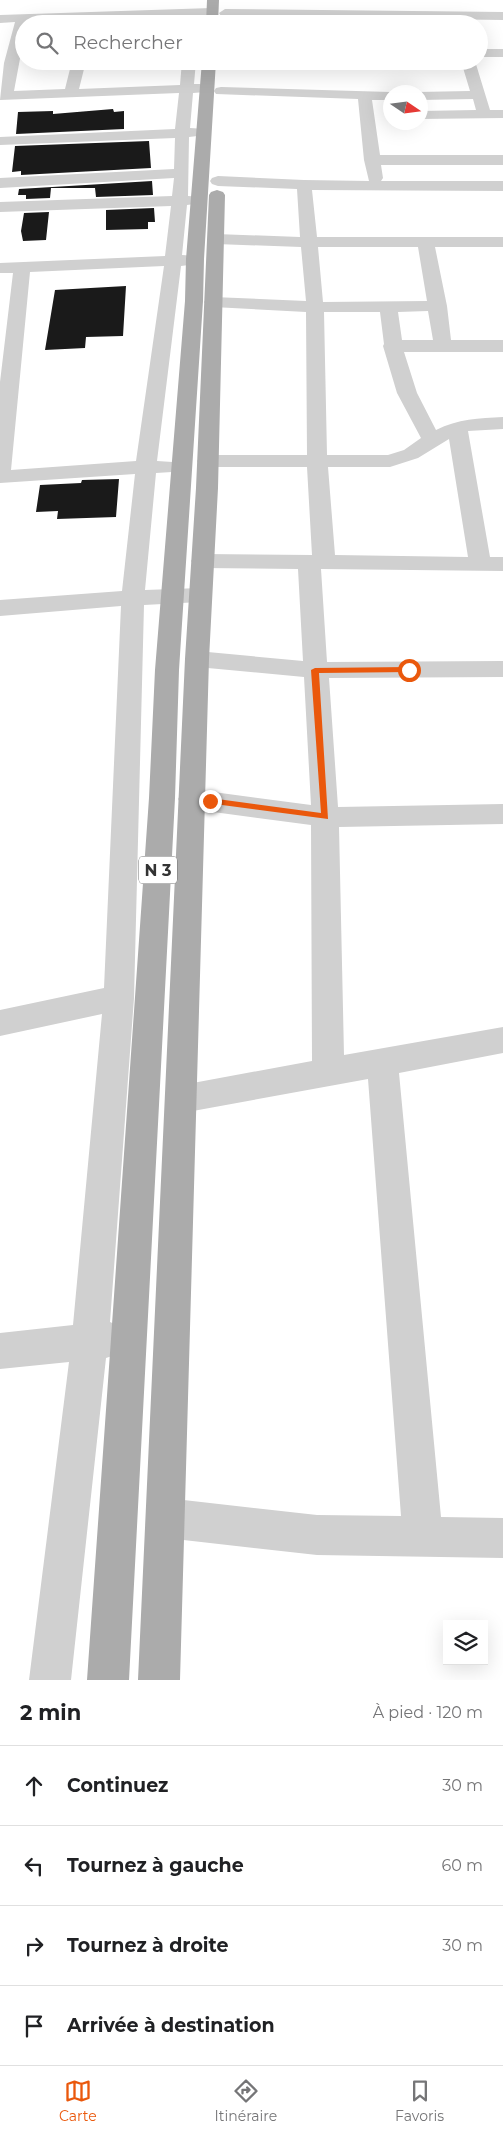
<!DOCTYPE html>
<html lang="fr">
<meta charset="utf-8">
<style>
body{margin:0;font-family:Montserrat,sans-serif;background:#f2f2f2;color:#202124}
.controls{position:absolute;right:15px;bottom:15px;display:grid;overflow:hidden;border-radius:0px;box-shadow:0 5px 20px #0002}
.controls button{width:45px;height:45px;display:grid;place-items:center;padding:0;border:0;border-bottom:1px solid #e0e0e0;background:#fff;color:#202124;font:25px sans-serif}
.compass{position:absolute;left:383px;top:85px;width:45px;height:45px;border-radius:50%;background:#fff;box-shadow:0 5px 20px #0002;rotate:103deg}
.stop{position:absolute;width:15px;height:15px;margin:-11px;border:4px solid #ea580c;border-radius:50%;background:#fff}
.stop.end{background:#ea580c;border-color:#fff;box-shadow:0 1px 5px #0008}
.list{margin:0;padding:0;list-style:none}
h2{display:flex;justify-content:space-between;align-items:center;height:65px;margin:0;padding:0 20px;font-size:21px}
h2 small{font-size:16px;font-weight:400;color:#757577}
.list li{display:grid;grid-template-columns:32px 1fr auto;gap:15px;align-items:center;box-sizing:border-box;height:80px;padding:0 20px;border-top:1px solid #e0e0e0}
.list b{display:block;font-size:19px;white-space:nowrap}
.list em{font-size:16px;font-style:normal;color:#757577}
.icon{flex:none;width:28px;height:28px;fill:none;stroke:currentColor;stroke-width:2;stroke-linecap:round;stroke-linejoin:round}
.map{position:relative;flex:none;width:503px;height:1680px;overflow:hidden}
.search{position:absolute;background:#fff;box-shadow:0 5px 20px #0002;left:15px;right:15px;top:15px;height:55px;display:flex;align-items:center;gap:12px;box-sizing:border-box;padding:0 18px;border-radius:28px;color:#757577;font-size:19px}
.sheet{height:385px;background:#fff}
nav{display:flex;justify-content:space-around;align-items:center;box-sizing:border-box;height:70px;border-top:1px solid #e0e0e0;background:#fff;font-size:14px;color:#757577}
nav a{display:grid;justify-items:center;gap:2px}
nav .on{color:#ea580c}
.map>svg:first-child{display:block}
</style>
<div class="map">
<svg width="503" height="1680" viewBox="0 0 503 1680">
<rect width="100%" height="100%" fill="#fff"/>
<path fill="#1a1a1a" d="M113,109L114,112L124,111V129L16,134L18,112L53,111V114Z
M149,141L151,168L21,175V171L12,172L15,146Z
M152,181L153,195L96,197L95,188H51L50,198L26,199V195H18L19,189Z
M154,208L155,222H148V229L106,230V210Z
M49,212L46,240L23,241L21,231L24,213Z
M126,286L123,336L86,337L85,348L45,350L55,290Z
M119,479L116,517L57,519L58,511L36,512L40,485L81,483L82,480Z"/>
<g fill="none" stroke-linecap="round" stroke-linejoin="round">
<path fill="#d0d0d0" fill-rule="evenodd" d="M212,8L216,9L218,12L216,15L27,22L24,24V37L14,91L65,89L72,61H86L79,89L180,85L182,61H196L194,84H205L212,88L205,92L193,93L190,128L206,129L208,132L206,135L189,137L188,196L202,197L204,200L202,203L187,205L182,255L197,256L200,260L197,264L181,266L157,461L188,463L191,467L188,471L156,473L145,590L200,588L208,590L212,595L208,600L200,602L144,605L134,998L110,1322L121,1327L126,1340L121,1353L106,1358L71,1680H29L69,1362L0,1369V1333L73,1325L102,1014L0,1036V1010L104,988L121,606L0,616V600L122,591L135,474L0,483V382L13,273H0V263L165,256L171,206L0,212V202L172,196L174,178L0,188V178L174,169L175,138L0,145V137L175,129L179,93L0,100L4,63L15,22L0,23V15ZM164,266L136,461L11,470L30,272Z
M225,9L503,12V20L221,16L219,13Z
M479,49H503V57H479Z
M461,61H475L490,110H503V118L420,119V111L476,110L473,99L420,100V92H417L470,91Z
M221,87L390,92H393H390V100H372L380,155H503V165H381L383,178L381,181H503V191L312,190L317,237H503V247H435L447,306L451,340H503V352H404L417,393L436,430C458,419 479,418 503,417V429L468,431L490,557H503V571L321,569L327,662L503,661V677L329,678L338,807L503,804V824L339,827L344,1055L503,1027V1053L399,1073L441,1517L503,1518V1558L317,1555L166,1538L152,1532L146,1518L152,1504L166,1498L317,1515L401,1516L368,1079L182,1113L171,1109L166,1099L171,1089L182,1085L312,1061L311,825L191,809L182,806L178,799L182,792L191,789L311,805L304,677L197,667L188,665L185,659L188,653L197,651L303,661L298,569L202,568L194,566L191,561L194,556L202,554L312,555L307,467H207L200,465L197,461L200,457L207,455H307L306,312L213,307L207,306L204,302L207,298L213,297L306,301L301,247L216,244L210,243L208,239L210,235L216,234L300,237L297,189L218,186L212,184L210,181L212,178L218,176L304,180L369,181L364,160L358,99L216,94L214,91L216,88ZM318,247H418L427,301L323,302ZM428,311L433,340H402L398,312ZM324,312H380L384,344L383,346L397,393L421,438L404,450L388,455H327ZM449,439L468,557L335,555L328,467H390L418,458Z"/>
<path fill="#ababab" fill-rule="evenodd" d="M207,0H219L218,24H206Z
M202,61H216L204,259L203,301L179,670L175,798L129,1680H87L149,798L155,670L185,301L186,259Z
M217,190L223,192L225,195L218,488L209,659L180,1680H138L185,659L196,488L209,195L211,192Z"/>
</g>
<path fill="#ea580c" d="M409,667L411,668V672L319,673L328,819L207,803V799L210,798L321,813L311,670L315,668Z"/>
<g text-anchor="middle" stroke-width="5" stroke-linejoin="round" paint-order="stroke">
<rect fill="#fff" stroke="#707070" stroke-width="1" x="139" y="856.5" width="38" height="27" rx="4"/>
<g font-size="16" font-weight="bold" fill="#333">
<text x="158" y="876">N 3</text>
</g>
</g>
</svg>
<div class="controls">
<button><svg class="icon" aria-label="layers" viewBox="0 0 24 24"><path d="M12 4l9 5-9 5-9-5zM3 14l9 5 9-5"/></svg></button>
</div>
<svg class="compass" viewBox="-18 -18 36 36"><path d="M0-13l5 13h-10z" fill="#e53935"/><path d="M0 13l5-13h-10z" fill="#757577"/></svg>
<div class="stop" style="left:409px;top:670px"></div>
<div class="stop end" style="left:210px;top:801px"></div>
<div class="search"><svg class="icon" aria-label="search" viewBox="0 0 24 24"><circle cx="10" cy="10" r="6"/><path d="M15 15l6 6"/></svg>Rechercher</div>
</div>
<section class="sheet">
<h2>2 min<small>À pied · 120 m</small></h2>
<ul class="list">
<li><svg class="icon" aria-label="ahead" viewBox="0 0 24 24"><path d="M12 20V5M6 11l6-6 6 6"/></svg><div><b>Continuez</b></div><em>30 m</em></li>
<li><svg class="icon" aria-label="left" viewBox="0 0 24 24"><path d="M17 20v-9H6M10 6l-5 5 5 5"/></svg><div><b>Tournez à gauche</b></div><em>60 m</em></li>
<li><svg class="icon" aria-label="right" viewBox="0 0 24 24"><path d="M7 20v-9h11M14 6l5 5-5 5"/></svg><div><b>Tournez à droite</b></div><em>30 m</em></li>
<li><svg class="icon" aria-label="arrive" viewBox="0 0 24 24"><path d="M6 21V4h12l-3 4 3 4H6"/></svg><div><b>Arrivée à destination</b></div></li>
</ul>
</section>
<nav>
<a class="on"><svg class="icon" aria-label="map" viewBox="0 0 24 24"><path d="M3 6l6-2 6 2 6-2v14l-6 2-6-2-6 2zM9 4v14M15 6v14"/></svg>Carte</a>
<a><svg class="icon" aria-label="directions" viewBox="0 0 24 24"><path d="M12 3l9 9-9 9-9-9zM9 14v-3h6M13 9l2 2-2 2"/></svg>Itinéraire</a>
<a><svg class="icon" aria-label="saved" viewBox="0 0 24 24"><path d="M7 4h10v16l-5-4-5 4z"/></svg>Favoris</a>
</nav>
